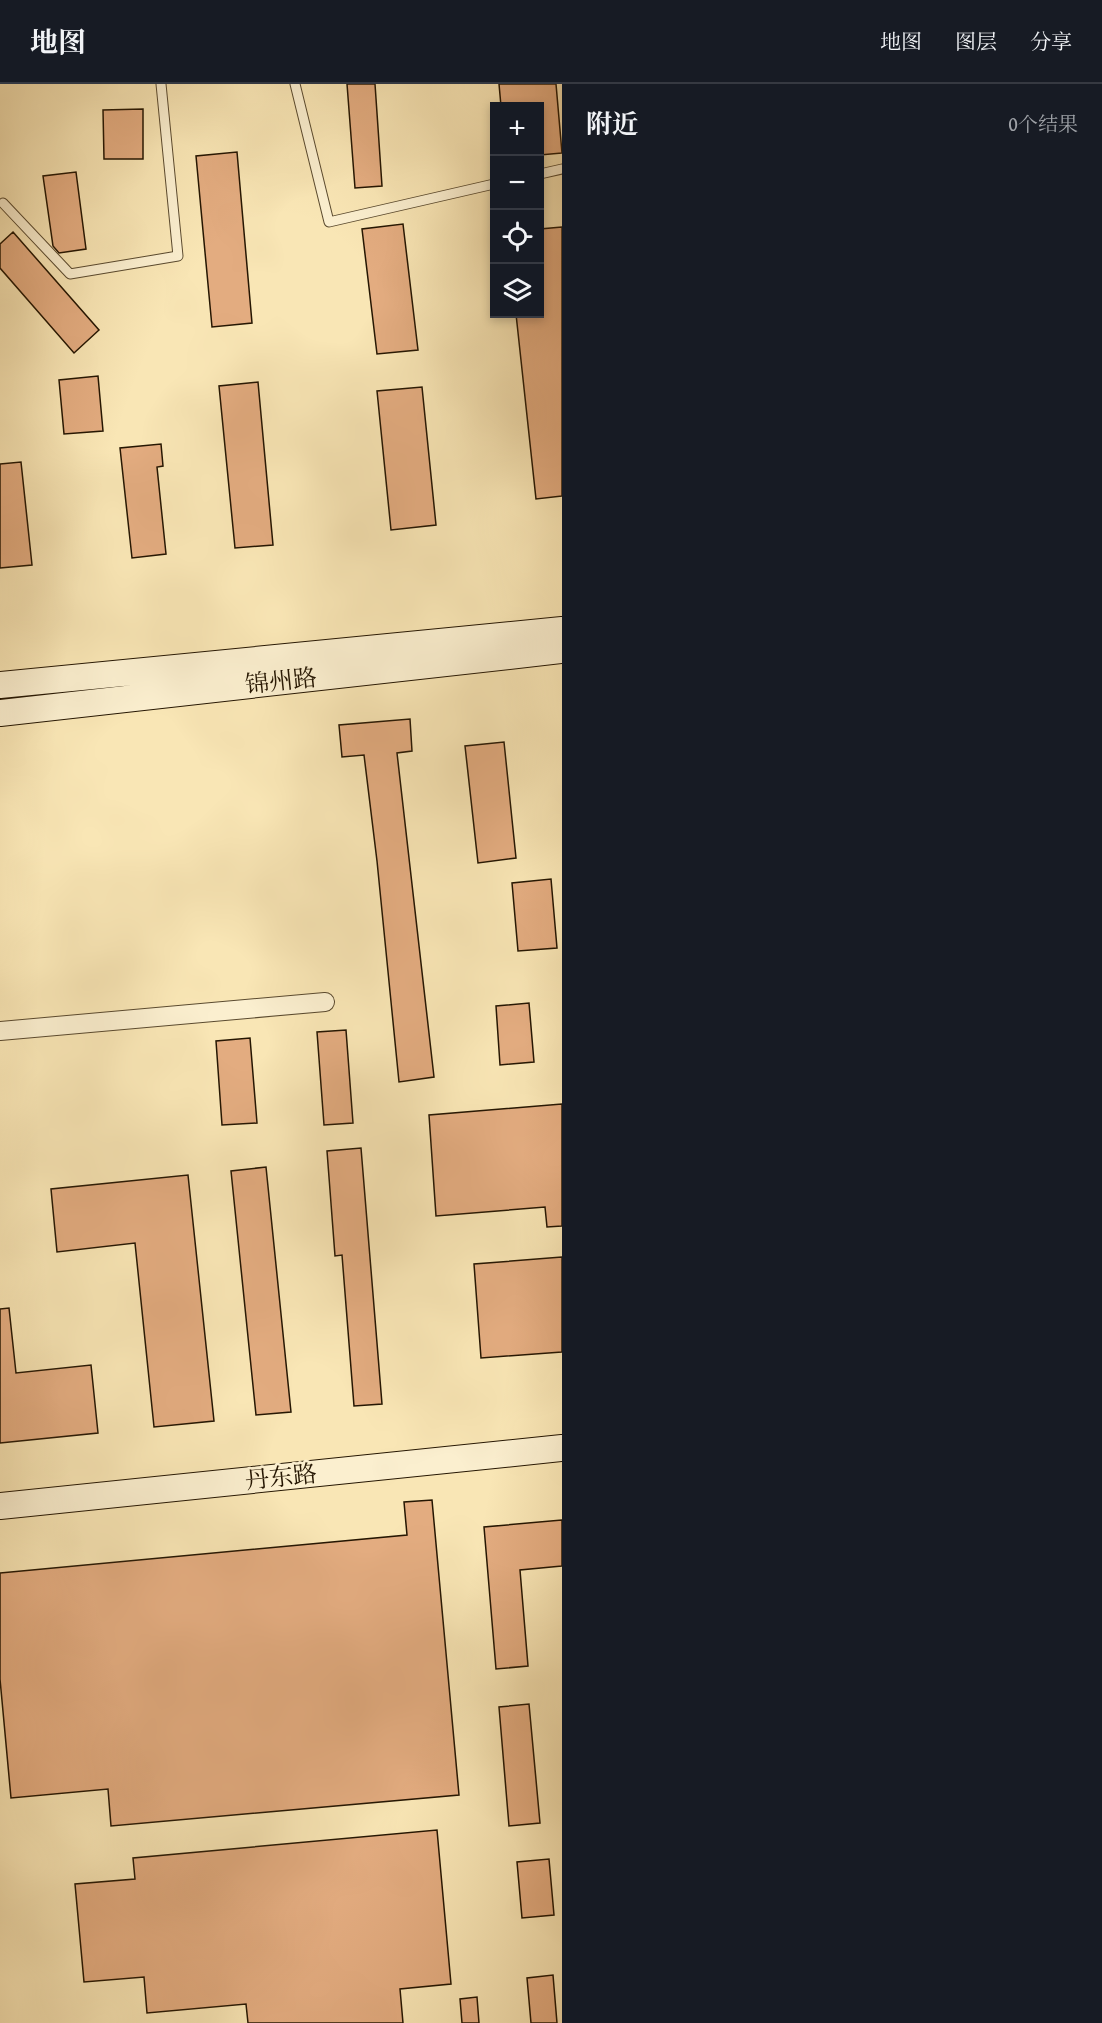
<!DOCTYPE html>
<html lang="zh">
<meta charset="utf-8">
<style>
body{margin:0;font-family:"Gentium Book Plus","Noto Serif SC",serif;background:#242831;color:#f1f3f6}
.controls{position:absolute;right:18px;top:18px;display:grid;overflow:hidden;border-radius:0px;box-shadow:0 3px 9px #0003}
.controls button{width:54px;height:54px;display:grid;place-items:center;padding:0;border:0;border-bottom:2px solid #363941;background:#171b24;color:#f1f3f6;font:30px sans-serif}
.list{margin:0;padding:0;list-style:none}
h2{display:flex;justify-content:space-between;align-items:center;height:78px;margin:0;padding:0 24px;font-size:26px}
h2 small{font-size:20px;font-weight:400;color:#9ea1a6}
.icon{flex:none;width:33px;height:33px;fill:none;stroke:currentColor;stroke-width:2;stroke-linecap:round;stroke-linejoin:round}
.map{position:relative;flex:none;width:562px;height:1939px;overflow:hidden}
header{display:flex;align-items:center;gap:36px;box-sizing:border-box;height:84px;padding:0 30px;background:#171b24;border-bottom:2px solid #363941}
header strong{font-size:28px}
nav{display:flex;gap:33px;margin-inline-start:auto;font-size:21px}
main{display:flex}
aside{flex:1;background:#171b24}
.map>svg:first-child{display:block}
</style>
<header>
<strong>地图</strong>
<nav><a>地图</a><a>图层</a><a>分享</a></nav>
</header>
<main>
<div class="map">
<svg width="562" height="1939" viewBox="0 0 562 1939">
<rect width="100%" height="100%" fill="#f9e6b5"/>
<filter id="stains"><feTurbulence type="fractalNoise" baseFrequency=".00333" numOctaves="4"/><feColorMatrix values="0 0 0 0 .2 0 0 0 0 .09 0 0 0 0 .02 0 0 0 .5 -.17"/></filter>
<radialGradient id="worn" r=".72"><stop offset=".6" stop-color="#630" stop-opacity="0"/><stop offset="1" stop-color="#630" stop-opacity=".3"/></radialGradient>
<path fill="#e3ac80" stroke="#251602" stroke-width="1.5" d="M347,0H375L382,102L355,104Z
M499,0H556L562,69L540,71V22H501Z
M143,25V75H104L103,26Z
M237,68L252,239L212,243L196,72Z
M76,88L86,165L59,169L53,162L43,92Z
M403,140L418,266L377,270L362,145Z
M562,143V412L536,415L516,230H540V145Z
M13,148L99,246L74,269L0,184V160Z
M98,292L103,347L64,350L59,296Z
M258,298L273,461L235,464L219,302Z
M422,303L436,441L391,446L377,307Z
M161,360L163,382L157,383L166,470L132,474L120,364Z
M21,378L32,481L0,484V380Z
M410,635L412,667L397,669L434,993L399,998L377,777L364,671L342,673L339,641Z
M504,658L516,774L478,779L465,662Z
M551,795L557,864L518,867L512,799Z
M529,919L534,978L500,981L496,922Z
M346,946L353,1039L324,1041L317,948Z
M250,954L257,1039L222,1041L216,957Z
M562,1020V1142L547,1143L545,1123L436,1132L429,1031Z
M361,1064L382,1320L354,1322L342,1171L335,1172L327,1067Z
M266,1083L291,1328L256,1331L231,1087Z
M188,1091L214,1337L154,1343L135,1159L57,1168L51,1105Z
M562,1173V1268L481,1274L474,1180Z
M9,1224L16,1289L91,1281L98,1349L0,1359V1225Z
M432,1416L459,1711L111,1742L108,1705L11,1714L0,1595V1489L407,1451L404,1418Z
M562,1436V1482L520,1486L528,1582L496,1585L484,1443Z
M529,1620L540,1739L509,1742L499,1623Z
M437,1746L451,1900L400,1905L403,1939H248L246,1920L147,1929L144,1893L84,1898L75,1800L135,1795L133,1774Z
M549,1775L554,1831L522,1834L517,1778Z
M553,1891L557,1939H531L527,1894Z
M477,1913L479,1939H462L460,1915Z"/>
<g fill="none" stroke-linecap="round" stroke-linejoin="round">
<g stroke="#5a4a2f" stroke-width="11">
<path id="service" d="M295,0L329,138L494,100
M540,90L562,85
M3,119L70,190L178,172L161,0"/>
</g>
<g stroke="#5a4a2f" stroke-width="20">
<path id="minor" d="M0,947L325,918"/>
</g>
<g stroke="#251602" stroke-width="28">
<path id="secondary" d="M0,601L562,546
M0,629L562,566
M0,1422L562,1364"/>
</g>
<use href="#service" stroke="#fbefcf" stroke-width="9"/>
<use href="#minor" stroke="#fbefcf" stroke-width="18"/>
<use href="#secondary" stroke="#fbefcf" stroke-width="26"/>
</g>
<g text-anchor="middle" stroke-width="5" stroke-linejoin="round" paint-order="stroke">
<g font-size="24" fill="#251602" stroke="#fbefcf">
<text transform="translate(281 597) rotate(-6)" y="8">锦州路</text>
<text transform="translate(281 1393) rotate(-6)" y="8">丹东路</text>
</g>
</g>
<rect width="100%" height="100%" filter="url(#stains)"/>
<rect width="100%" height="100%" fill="url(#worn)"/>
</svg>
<div class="controls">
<button>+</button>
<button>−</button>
<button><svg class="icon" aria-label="locate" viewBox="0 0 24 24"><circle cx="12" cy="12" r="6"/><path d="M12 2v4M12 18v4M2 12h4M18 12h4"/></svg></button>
<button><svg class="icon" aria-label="layers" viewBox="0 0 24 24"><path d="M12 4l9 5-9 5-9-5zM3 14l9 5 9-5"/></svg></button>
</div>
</div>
<aside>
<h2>附近<small>0个结果</small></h2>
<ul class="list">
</ul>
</aside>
</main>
